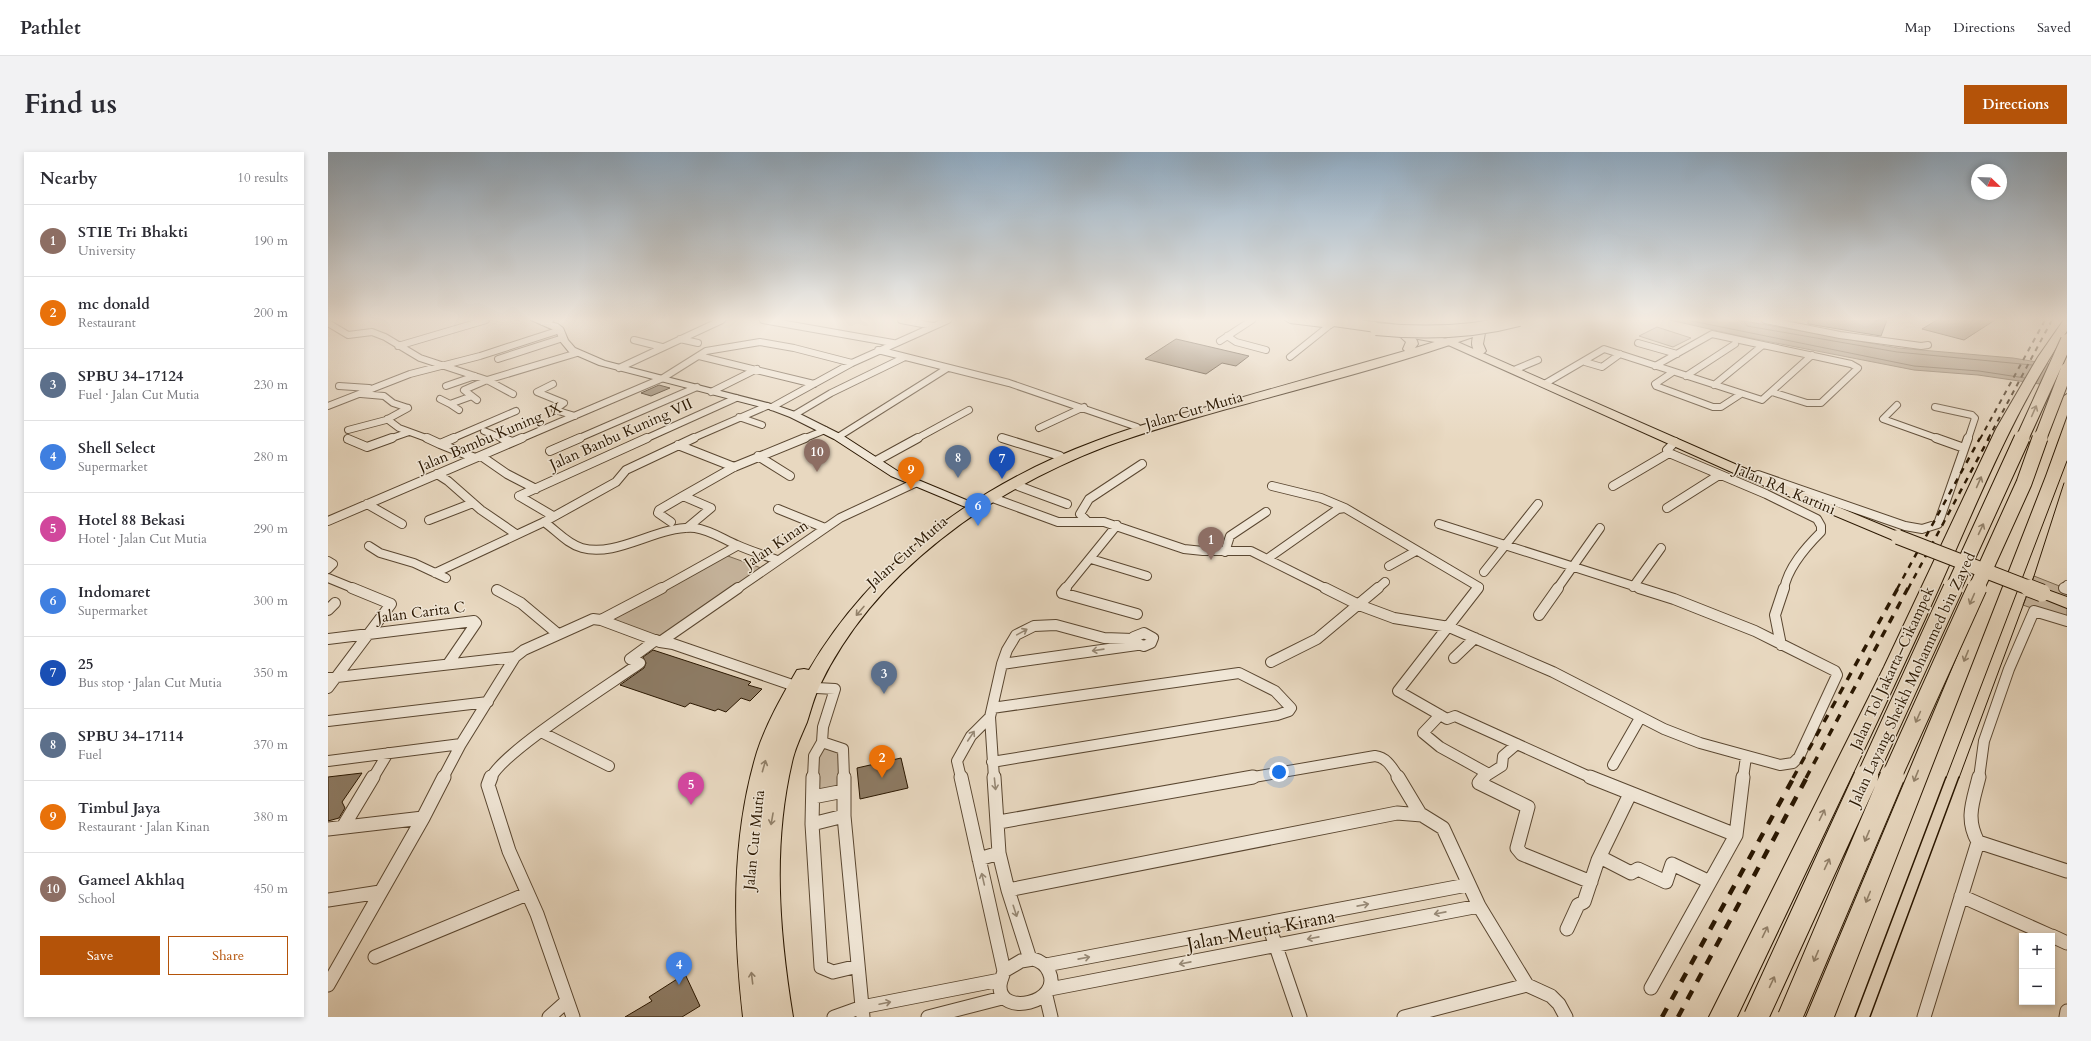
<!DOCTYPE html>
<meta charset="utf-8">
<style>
body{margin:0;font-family:Cardo,serif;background:#f2f2f3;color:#2b2b33}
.controls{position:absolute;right:12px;bottom:12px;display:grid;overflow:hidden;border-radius:0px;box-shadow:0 2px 6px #0003}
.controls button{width:36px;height:36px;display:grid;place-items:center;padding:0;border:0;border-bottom:1px solid #e1e1e2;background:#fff;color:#2b2b33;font:20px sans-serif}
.compass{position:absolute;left:1643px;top:12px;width:36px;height:36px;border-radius:50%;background:#fff;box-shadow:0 2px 6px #0003;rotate:113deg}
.you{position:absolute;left:951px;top:620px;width:14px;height:14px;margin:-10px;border:3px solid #fff;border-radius:50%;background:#1a73e8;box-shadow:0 0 0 6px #1a73e833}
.badge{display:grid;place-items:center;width:26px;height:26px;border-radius:50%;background:#b45309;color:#fff;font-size:13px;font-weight:700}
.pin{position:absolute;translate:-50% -33px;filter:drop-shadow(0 1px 2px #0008)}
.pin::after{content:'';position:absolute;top:21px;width:14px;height:12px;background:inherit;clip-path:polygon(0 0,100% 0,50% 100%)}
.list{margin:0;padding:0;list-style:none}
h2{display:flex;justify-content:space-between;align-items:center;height:52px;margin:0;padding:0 16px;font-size:17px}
h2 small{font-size:13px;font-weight:400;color:#7c7c81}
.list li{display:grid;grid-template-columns:26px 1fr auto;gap:12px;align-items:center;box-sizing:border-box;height:72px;padding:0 16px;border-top:1px solid #e1e1e2}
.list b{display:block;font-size:15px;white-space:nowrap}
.list p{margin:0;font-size:13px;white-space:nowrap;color:#7c7c81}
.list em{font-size:13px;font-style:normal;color:#7c7c81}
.actions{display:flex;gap:8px;padding:12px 16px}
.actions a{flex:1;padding:9px 0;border:1px solid #b45309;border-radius:0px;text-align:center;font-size:14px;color:#b45309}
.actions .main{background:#b45309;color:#fff}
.map{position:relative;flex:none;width:1739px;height:865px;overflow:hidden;border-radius:0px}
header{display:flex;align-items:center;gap:24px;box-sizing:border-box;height:56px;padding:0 20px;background:#fff;border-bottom:1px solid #e1e1e2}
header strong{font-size:19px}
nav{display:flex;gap:22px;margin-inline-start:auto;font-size:14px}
.intro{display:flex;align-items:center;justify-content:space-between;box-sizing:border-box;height:96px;padding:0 24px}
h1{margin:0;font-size:28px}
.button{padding:10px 18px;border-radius:0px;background:#b45309;color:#fff;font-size:14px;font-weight:700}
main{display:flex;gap:24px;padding:0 24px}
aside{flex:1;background:#fff;border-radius:0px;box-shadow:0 2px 6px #0003}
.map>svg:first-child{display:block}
</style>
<header>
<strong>Pathlet</strong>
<nav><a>Map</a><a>Directions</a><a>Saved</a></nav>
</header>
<div class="intro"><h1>Find us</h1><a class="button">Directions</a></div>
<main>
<aside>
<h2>Nearby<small>10 results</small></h2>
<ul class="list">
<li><span class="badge" style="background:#8d6e63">1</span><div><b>STIE Tri Bhakti</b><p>University</p></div><em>190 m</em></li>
<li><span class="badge" style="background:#e8710a">2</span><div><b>mc donald</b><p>Restaurant</p></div><em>200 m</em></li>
<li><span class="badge" style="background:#5c6f8a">3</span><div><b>SPBU 34-17124</b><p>Fuel · Jalan Cut Mutia</p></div><em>230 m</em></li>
<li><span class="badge" style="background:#3f7fe0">4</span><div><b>Shell Select</b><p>Supermarket</p></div><em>280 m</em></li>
<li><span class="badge" style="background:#d1479c">5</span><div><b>Hotel 88 Bekasi</b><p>Hotel · Jalan Cut Mutia</p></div><em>290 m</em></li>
<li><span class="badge" style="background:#3f7fe0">6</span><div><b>Indomaret</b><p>Supermarket</p></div><em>300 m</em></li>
<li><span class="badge" style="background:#1a4fb4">7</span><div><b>25</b><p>Bus stop · Jalan Cut Mutia</p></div><em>350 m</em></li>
<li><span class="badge" style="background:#5c6f8a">8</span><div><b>SPBU 34-17114</b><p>Fuel</p></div><em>370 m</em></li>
<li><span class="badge" style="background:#e8710a">9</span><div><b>Timbul Jaya</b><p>Restaurant · Jalan Kinan</p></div><em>380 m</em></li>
<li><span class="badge" style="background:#8d6e63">10</span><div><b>Gameel Akhlaq</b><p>School</p></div><em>450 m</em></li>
</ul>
<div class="actions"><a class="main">Save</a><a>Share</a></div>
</aside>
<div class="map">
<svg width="1739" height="865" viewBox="0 0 1739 865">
<rect width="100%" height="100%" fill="#e8d8c0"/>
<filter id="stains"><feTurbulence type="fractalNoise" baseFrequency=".005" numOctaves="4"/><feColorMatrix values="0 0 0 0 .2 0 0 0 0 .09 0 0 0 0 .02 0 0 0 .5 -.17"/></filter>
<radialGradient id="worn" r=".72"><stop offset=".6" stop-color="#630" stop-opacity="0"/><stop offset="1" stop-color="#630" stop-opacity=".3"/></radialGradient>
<path fill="#c8b7a0" stroke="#796750" d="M1329,175L1363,186L1345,195L1311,184Z
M397,403L436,417L333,488L278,465L316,451Z
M1706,424L1739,437V469L1695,453Z
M494,590L515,597L516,639L485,645L486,604Z"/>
<path fill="#a7967f" stroke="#75634d" d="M1342,168H1410L1570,196L1685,206L1739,215V236L1650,223L1586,218L1412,184Z"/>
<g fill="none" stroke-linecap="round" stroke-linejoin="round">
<path stroke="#685640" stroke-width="1" d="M1359,168L1586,214L1651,219L1697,226
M1415,168L1419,174L1569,200L1704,213"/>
</g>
<path fill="#8d7b64" stroke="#2a1701" d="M1480,168H1559L1553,184L1480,172Z
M1609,168H1667L1636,188L1594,177Z
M848,187L874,193L921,204L908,214L894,211L878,222L817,207Z
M331,233L342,236L323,244L313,241Z
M325,498L423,530L420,533L434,537L422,549L413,546L398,560L390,557L387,559L362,551L357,555L292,533L316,516L318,511L315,505Z
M573,606L580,636L532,647L529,616Z
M34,621L14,650L17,656L11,666L0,669V625Z
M357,822L372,854L354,865H297L324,849L321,845Z"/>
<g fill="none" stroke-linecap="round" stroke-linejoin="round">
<g stroke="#5a4731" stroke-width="8">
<path id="street-far3" d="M435,168L565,191
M573,168L605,174
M1437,168L1512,183L1593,194L1600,193
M215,170L222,168
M0,171L20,183L44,180L57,185L92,206L159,228L185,242
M899,184L908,190L938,198
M352,187L370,191
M306,188L334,195
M892,189L924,168
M1310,191L1349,202
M1435,193L1523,212L1530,216L1493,251H1479L1444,240
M70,194L158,168
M550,198L681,231L809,275
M371,204L486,232
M962,205L1002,173
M170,207L235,186
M1257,210L1274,215L1292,202
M1327,214L1384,182L1435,193L1386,233
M291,216L394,168
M1186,218L1210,208
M1345,220L1327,232L1328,234L1385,255H1393L1413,242
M1358,224L1407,192
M1218,231L1276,197L1434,248L1484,203
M225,232L209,240L236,251L227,258L247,264
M11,234L41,236
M118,234L147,224
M383,240L429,217
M33,242L56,244L65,251L80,256
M112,247L122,252
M149,248L136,238L159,228L249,201
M1569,253L1555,267L1611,287
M0,254L82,222L152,204L232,178
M444,255L524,211L620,168
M1607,255L1644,263L1647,266L1640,287
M131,258L122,252L144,244
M466,263L503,241L575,206
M411,265L434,273
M59,267L71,276L101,287
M711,276L756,255
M20,278L58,268L80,256
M156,279L176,287
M510,285L618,217
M674,286L677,287
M61,287L81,280
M123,287L188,259
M192,287L335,226L378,199L432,190L466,196L524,211
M249,287L369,235
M317,287L408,246
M363,287L439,254
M475,287L497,278
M588,287L641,258"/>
</g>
<g stroke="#5a4731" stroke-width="10">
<path id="street-far2" d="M99,286L112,292L126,286
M174,286L184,290
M674,286L732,304
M1608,286L1636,296
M20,287L39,295L64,286
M1347,290L1339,298L1341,301L1438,342L1489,367L1493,374V380C1478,395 1460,415 1456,437
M112,292L147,306
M350,293L406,315
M222,299L252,286
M153,304L179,322L208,337
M430,304L462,324
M548,309L590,286
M109,322L120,329L153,358L188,382
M1430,323L1577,374L1594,377L1610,372L1640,286
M685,332L739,352
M944,334L993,346L1017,356
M1285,334L1341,301
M191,344L319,286
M191,344L225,364
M662,345L730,370H776L856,397L875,399H923L999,437
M39,352L74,372
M1339,356L1391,323
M450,357L497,376
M101,368L145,351
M0,369L194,286
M759,369L752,362L761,347L814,312
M216,370C228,378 239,392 254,396C289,406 330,373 367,376C382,378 395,387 409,393C422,399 436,403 449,408
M343,370L330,361L331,358L355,344
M1111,372L1315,437
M359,376L383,356L355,344L406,315L477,286
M41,394L52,401L86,411L118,426
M897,400L902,384L938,360
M763,407L819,424
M939,407L1010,357L1017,356L1151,435L1149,437
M0,409L5,412L0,417
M1061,414L1088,399
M1156,420L1210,352
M107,421L216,370L288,330L298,318L366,286
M0,426L27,437
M1305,435L1333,396
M332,437L409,394
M409,437L512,366L587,331
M737,437L789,373
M1049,437L1057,430
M1229,437L1272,376
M1739,437L1736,436L1739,433"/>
</g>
<g stroke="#5a4731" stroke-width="12">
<path id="street-far1" d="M738,436L734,441L809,462
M997,436L1031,453L1066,466L1121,475L1225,520L1336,577L1372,591L1452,613L1465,611L1471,605L1509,523L1507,519L1427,479L1346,447L1311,436
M1150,436L1070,539L1119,567L1127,564L1264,626
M1736,436L1739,437
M169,438L193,451L230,482
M0,458L7,451
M1211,463L1230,436
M273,468L334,436
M816,481L825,486L823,491L816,494L807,491L806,485Z
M0,487L146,469L148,471L120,512
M332,490L410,436
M1453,493L1447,463L1456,436
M1126,506L1147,486
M943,510L989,487L1050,436
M674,512L809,493
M0,526L187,505
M0,536L63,452L24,436
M664,556L911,521L947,539L963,556L961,559L949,563L664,610
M1112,563L1095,581L1112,595L1159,621
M0,569L160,550
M213,580L281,614
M494,590L515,597L516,626
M0,609L133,592
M1285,613L1312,566
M45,626L60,601
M115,626L133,592L187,505L196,498L265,467L273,468L332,490L345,492L470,535L507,537L495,575L494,590L486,604L485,626
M163,626C173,601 284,531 312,511L302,507L328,488
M633,626L629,609L643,584L662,565
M666,626L662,565L674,512L679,498L688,483L706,474L728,473L776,486L805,487
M920,626L1047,604C1060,606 1064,616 1071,626
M1155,626L1174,614L1175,604L1189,592
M1415,626L1418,605
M1651,626L1656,589L1681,517L1706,459L1739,469"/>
</g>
<g stroke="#5a4731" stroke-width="15">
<path id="street" d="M163,625L160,633L181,699L209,762L245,865
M485,625L484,672L493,815L505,820L530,814
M516,625V664L535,865
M633,625L676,819
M666,625L671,701L680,738L702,807
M1070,625L1091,660
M1156,625L1151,631L1200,655L1189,696L1194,702L1263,730
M1262,625L1408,683
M1651,625C1645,650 1637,666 1650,690L1739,719
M485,645L516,639
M671,670L925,625
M484,672L516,664
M15,675L45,625
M0,677L95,666
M1272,705L1303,721L1310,717L1338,730L1344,712L1382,730
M651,707L671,701
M680,738L1069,661L1094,663L1115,676L1151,754L1199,833L1223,844L1231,852L1238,865
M1633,744L1723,784
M0,748L52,740
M940,771L972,865
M1239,777L1250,753L1256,750L1270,708L1302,642
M1724,784L1739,791
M47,805L199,742
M705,807C713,809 718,813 721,820C735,851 671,865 672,834C672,829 675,824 676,819L693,809Z
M718,813L1139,733
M0,833L95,666L116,625
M1323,836L1408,683L1415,625
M722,837L1151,754
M718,844L723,865
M221,865L239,849
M506,865L534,855L672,828
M600,865L674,846
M1076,865L1199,833
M1596,865L1650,690
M1738,865L1739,859"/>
</g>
<g stroke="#2a1701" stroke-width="2">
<path id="secondary" d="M203,168H215L230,172L235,176L240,188L247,196L277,209L447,253L470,261L514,283L571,320L643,350L645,352L639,355L635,354L563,324L506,287L462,265L441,257L271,213L241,200L232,189L228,179Z"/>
</g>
<g stroke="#2a1701" stroke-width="2">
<path id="primary" d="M957,168C968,167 1001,166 1008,173L1003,176L962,171Z
M1003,168H1030L1065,172L1070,175L1065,178L1008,171Z
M1082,180L1125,188L1416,316L1575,382L1577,385L1575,388H1565L1408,322L1118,192L1079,185L1077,183Z
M1714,436L1739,445V456L1709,444L1706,441L1709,438Z"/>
</g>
<g stroke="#2a1701" stroke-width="2">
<path id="highway" d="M979,168H1006L1048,174L1053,177L1048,180L984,171Z
M1739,168V179C1679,269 1642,369 1597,467C1536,600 1472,732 1409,865H1381L1556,515L1668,277L1710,205L1735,169Z
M1165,172L1170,175L1157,181L1155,192L1158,199L1156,201H1148C1144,196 1143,192 1145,185C1063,214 978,235 895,258C856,269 817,280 779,294C663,338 546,420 492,533C486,545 483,558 479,570C474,582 468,594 465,606C444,692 451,779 465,865H415C405,777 403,686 429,600C438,572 454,544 469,518L476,517L481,518C544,410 651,332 768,289C815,271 864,259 912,246C967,230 1022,215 1077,199L1075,197L1078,190L1068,181L1070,179C1078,177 1089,184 1090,192L1087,196Z
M1739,242V263L1717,324L1506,865H1478L1640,479L1733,246Z"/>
</g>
<use href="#street-far3" stroke="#f0e6d6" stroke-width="6"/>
<use href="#street-far2" stroke="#f0e6d6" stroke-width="8"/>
<use href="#street-far1" stroke="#f0e6d6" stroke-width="10"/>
<use href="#street" stroke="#f0e6d6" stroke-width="13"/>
<use href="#secondary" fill="#f0e6d6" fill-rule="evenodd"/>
<use href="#primary" fill="#e8d8c0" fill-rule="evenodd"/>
<use href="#highway" fill="#e8d8c0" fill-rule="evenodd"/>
<path stroke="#2a1701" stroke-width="1" d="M1618,626L1739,309
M1631,626L1706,424L1736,331"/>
<path stroke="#2a1701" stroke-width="1.5" d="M1527,865L1618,625
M1542,865L1631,625"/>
<path stroke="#2a1701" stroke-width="2" stroke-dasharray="5 5" stroke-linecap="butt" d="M1652,287L1717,168
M1660,287L1724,168"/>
<path stroke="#2a1701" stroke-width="2.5" stroke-dasharray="6 6" stroke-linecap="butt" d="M1569,437L1652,286
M1580,437L1661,286"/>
<path stroke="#2a1701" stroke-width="3.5" stroke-dasharray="8 8" stroke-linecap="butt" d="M1465,626L1570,436
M1478,626L1580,436"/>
<path stroke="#2a1701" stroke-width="4.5" stroke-dasharray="10 10" stroke-linecap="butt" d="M1334,865L1466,625
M1350,865L1479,625"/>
<g stroke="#2a1701" stroke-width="16" stroke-linecap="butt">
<path id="primary-bridge-far1" d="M1570,385L1704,437"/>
</g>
<g stroke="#2a1701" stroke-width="19" stroke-linecap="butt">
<path id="primary-bridge" d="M1701,436L1714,441"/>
</g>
<g stroke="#2a1701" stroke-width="14" stroke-linecap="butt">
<path id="highway-bridge-far3" d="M1048,177C1097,182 1143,181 1191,168
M1694,287L1739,188
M1712,287L1739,217"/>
</g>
<g stroke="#2a1701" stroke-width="17" stroke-linecap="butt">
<path id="highway-bridge-far2" d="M1625,437L1694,286
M1648,437L1696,331L1712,286"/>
</g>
<g stroke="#2a1701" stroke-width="21" stroke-linecap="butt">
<path id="highway-bridge-far1" d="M1538,626L1625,436
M1563,626L1649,436"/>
</g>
<g stroke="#2a1701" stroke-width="26" stroke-linecap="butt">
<path id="highway-bridge" d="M1428,865L1538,625
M1462,865L1564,625"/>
</g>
<use href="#primary-bridge-far1" stroke="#e8d8c0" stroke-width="14"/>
<use href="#primary-bridge" stroke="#e8d8c0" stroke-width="17"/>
<use href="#highway-bridge-far3" stroke="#e8d8c0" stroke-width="12"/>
<use href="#highway-bridge-far2" stroke="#e8d8c0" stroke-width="15"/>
<use href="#highway-bridge-far1" stroke="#e8d8c0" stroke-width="19"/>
<use href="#highway-bridge" stroke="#e8d8c0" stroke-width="24"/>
</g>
<defs><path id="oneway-shaft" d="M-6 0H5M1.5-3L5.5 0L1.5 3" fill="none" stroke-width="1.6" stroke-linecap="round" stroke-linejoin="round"/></defs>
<g stroke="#92816a">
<use href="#oneway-shaft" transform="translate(1706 259) rotate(-66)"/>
<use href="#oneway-shaft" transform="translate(1651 330) rotate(-66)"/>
<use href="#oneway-shaft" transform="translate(1653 377) rotate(-65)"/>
<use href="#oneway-shaft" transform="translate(1644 447) rotate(114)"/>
<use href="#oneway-shaft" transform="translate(532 459) rotate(131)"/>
<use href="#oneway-shaft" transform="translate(1638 504) rotate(112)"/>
<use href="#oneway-shaft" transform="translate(1590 565) rotate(114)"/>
<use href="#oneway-shaft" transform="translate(436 614) rotate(-74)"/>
<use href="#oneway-shaft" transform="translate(1588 624) rotate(112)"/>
<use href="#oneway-shaft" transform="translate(1494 663) rotate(-64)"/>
<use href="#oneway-shaft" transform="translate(444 667) rotate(100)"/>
<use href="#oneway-shaft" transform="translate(1539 684) rotate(113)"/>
<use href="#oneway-shaft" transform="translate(1499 712) rotate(-65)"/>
<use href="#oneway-shaft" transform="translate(1540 745) rotate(112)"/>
<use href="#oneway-shaft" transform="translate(1437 780) rotate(-64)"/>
<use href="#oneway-shaft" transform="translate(1488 804) rotate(113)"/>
<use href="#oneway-shaft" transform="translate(424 826) rotate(-97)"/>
<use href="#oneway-shaft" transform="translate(1444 830) rotate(-65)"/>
</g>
<g stroke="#978976">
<use href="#oneway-shaft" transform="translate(694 480) rotate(-29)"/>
<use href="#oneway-shaft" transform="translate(770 498) rotate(172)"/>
<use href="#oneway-shaft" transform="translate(643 584) rotate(-56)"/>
<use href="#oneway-shaft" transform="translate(667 632) rotate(84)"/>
<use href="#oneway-shaft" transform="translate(655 727) rotate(-103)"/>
<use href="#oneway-shaft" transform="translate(1035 753) rotate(-11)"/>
<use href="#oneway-shaft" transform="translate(687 759) rotate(72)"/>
<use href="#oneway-shaft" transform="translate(1112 761) rotate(169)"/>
<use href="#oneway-shaft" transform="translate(985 786) rotate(169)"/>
<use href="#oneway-shaft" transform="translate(756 806) rotate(-11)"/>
<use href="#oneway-shaft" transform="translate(857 811) rotate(169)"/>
<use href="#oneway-shaft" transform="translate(557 851) rotate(-12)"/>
</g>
<linearGradient id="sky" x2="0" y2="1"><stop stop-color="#8ea8be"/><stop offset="0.58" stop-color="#f5ede3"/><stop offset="1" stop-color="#f5ede3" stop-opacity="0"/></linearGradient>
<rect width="1739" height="289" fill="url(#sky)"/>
<g text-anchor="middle" stroke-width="3" stroke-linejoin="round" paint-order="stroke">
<g font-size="15" fill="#2a1701" stroke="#f0e6d6">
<text transform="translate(866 258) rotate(-16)" y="5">Jalan Cut Mutia</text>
<text transform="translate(293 282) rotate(-24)" y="5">Jalan Banbu Kuning VII</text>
<text transform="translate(162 285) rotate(-23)" y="5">Jalan Bambu Kuning IX</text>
<text transform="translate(1457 337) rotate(23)" y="5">Jalan RA. Kartini</text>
<text transform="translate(448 392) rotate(-34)" y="5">Jalan Kinan</text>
<text transform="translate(579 400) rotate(-41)" y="5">Jalan Cut Mutia</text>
<text transform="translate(93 460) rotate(-7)" y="5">Jalan Carita C</text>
<text transform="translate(1564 516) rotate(-65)" y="5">Jalan Tol Jakarta–Cikampek</text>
<text transform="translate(1584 527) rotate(-65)" y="5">Jalan Layang Sheikh Mohammed bin Zayed</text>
<text transform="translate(426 688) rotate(-84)" y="5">Jalan Cut Mutia</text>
</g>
<g font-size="18" fill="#2a1701" stroke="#f0e6d6">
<text transform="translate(933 778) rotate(-11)" y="6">Jalan Meutia Kirana</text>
</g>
</g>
<rect width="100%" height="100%" filter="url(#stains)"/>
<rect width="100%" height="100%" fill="url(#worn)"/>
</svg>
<div class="controls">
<button>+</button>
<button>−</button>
</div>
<svg class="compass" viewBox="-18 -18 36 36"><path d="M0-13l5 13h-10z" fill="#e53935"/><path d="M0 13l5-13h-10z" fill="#7c7c81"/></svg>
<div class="you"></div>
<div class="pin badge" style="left:883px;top:408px;background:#8d6e63">1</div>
<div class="pin badge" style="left:554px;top:626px;background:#e8710a">2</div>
<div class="pin badge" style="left:556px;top:542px;background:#5c6f8a">3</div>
<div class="pin badge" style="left:351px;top:833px;background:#3f7fe0">4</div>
<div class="pin badge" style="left:363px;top:653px;background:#d1479c">5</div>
<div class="pin badge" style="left:650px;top:374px;background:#3f7fe0">6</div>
<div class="pin badge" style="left:674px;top:327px;background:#1a4fb4">7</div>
<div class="pin badge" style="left:630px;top:326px;background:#5c6f8a">8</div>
<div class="pin badge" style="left:583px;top:338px;background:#e8710a">9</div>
<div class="pin badge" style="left:489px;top:320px;background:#8d6e63">10</div>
</div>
</main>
